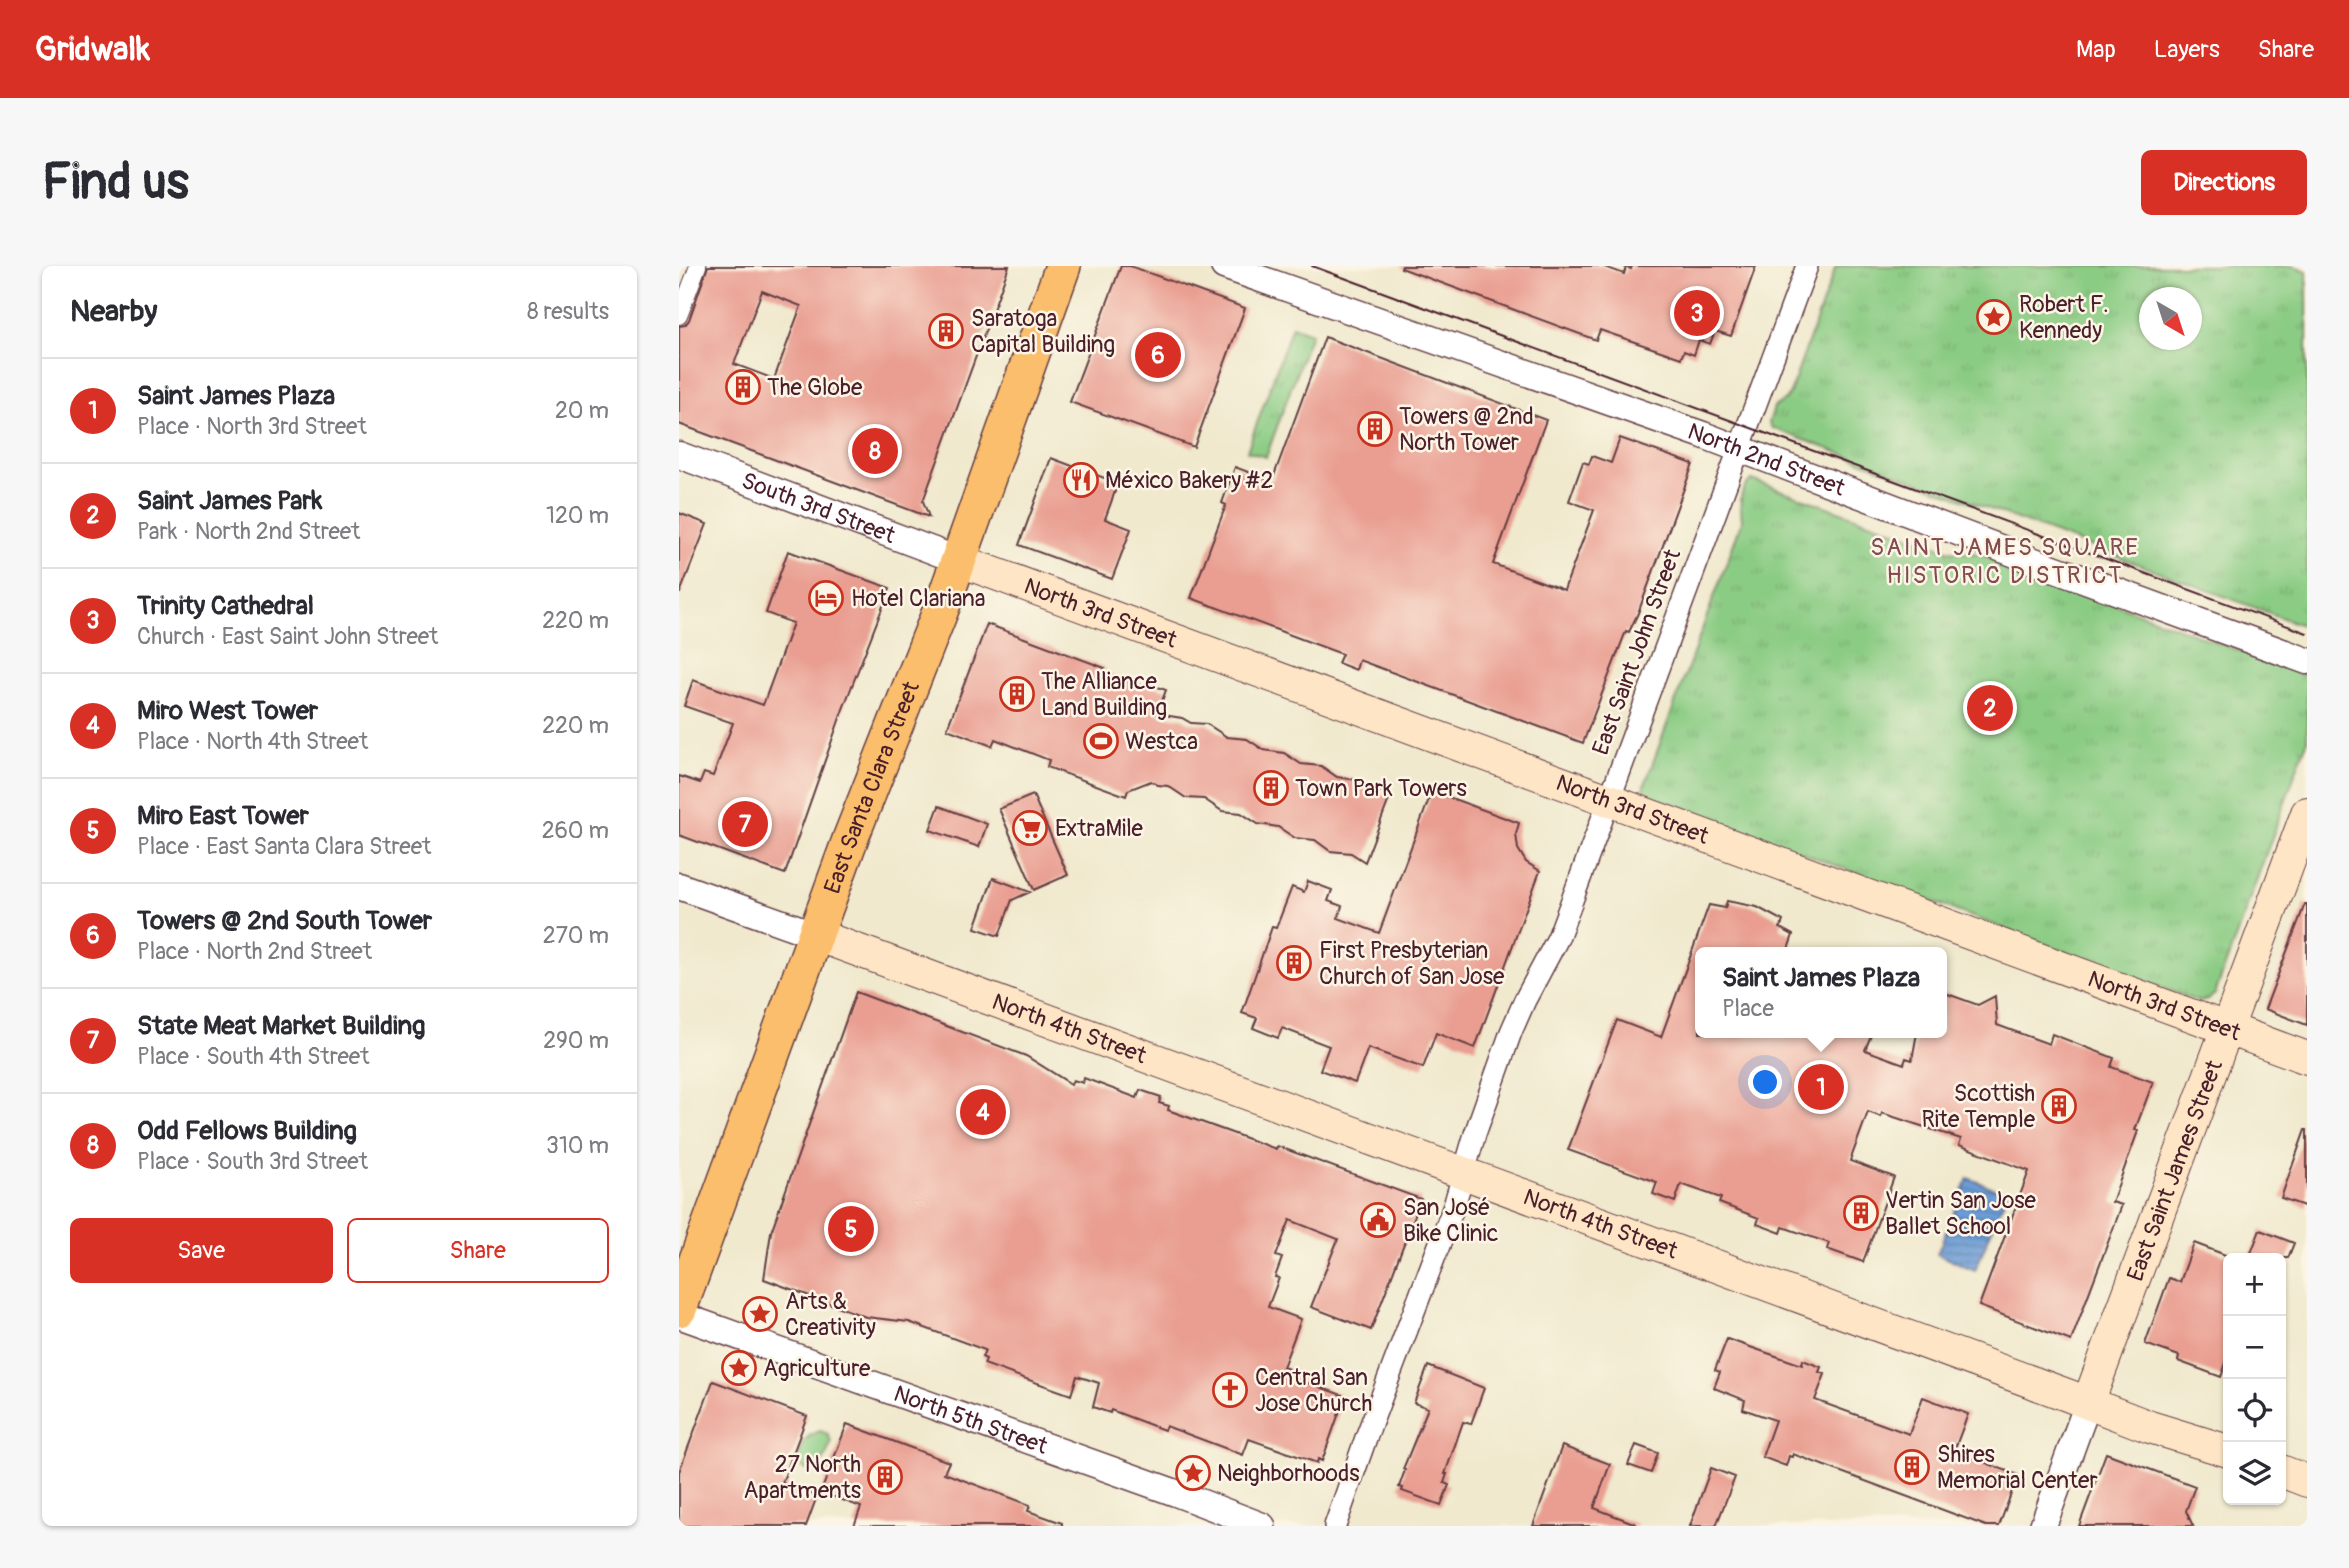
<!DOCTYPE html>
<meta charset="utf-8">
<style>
body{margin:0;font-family:Pangolin,sans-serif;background:#f7f7f7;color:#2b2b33}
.controls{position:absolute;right:21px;bottom:21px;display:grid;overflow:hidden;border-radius:10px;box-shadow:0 2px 5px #0004}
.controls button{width:63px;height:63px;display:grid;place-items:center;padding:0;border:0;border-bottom:2px solid #e1e1e2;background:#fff;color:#2b2b33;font:35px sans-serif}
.compass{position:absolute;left:1460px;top:21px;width:63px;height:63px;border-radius:50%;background:#fff;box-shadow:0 2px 5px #0004;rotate:141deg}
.you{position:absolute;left:1087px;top:817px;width:24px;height:24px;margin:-18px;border:5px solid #fff;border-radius:50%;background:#1a73e8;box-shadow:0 0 0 10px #1a73e833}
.badge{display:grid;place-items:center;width:46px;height:46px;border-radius:50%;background:#d93025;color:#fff;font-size:23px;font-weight:700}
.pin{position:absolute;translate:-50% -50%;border:4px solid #fff;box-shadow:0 2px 7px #0006}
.popup{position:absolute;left:1016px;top:681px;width:252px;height:91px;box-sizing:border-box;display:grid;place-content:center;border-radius:10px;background:#fff;filter:drop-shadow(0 2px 5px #0005);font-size:23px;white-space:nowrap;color:#7c7c81}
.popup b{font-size:26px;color:#2b2b33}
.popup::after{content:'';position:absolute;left:50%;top:100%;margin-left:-14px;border:14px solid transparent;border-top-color:#fff}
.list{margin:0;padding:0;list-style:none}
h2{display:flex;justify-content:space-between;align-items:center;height:91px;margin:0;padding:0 28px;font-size:30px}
h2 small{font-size:23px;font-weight:400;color:#7c7c81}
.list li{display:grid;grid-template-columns:46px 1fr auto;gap:21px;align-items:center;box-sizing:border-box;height:105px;padding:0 28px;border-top:2px solid #e1e1e2}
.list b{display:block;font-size:26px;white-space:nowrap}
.list p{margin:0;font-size:23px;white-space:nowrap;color:#7c7c81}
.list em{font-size:23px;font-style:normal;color:#7c7c81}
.actions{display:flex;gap:14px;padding:21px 28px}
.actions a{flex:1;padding:16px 0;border:2px solid #d93025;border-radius:10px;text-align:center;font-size:24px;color:#d93025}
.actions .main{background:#d93025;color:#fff}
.icon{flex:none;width:38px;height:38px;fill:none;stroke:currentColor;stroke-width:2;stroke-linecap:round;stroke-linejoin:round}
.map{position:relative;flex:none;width:1628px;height:1260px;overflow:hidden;border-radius:10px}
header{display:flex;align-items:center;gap:42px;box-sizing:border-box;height:98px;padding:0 35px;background:#d93025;color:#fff}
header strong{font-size:33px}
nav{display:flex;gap:38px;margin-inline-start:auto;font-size:24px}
.intro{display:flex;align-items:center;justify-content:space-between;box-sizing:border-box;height:168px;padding:0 42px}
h1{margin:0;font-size:49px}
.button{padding:18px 32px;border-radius:10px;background:#d93025;color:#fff;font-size:24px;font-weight:700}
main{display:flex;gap:42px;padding:0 42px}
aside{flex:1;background:#fff;border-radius:10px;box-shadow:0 2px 5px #0004}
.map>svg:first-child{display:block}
</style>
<header>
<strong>Gridwalk</strong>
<nav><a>Map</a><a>Layers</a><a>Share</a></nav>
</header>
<div class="intro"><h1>Find us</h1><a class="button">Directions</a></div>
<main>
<aside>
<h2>Nearby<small>8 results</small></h2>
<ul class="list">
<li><span class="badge">1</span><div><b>Saint James Plaza</b><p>Place · North 3rd Street</p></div><em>20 m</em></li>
<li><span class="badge">2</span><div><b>Saint James Park</b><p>Park · North 2nd Street</p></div><em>120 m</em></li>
<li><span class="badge">3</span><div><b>Trinity Cathedral</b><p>Church · East Saint John Street</p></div><em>220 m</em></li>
<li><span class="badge">4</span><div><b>Miro West Tower</b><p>Place · North 4th Street</p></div><em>220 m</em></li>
<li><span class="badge">5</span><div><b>Miro East Tower</b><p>Place · East Santa Clara Street</p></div><em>260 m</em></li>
<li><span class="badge">6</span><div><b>Towers @ 2nd South Tower</b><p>Place · North 2nd Street</p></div><em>270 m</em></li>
<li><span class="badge">7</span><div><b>State Meat Market Building</b><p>Place · South 4th Street</p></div><em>290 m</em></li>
<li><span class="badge">8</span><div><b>Odd Fellows Building</b><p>Place · South 3rd Street</p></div><em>310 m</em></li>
</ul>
<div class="actions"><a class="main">Save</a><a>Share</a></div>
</aside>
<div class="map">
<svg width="1628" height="1260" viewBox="0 0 1628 1260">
<defs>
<pattern id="park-tufts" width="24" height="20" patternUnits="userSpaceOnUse" patternTransform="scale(1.75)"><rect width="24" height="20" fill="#8bcc84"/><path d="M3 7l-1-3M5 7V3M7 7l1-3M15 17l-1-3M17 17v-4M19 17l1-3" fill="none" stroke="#79af72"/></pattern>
<pattern id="water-rules" width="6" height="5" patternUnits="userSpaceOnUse" patternTransform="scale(1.75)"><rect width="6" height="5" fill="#6c9cd5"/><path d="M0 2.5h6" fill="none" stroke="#5b7fad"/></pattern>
</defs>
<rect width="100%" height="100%" fill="#fcf5e5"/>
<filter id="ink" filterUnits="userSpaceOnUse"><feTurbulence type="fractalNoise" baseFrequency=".0143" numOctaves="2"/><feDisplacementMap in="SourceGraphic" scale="14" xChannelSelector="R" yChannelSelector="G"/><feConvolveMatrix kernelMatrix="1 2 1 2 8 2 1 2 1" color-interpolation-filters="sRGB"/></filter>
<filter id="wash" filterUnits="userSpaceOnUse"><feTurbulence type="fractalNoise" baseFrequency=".00686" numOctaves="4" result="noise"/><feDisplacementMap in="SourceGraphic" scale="28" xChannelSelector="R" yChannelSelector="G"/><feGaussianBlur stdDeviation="1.57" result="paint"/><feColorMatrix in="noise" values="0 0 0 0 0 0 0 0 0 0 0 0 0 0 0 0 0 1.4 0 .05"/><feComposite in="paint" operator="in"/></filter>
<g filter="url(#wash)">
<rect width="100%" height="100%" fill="#f0e9ce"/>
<path fill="url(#park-tufts)" stroke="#6a7658" stroke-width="2" fill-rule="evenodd" d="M1157,0H1615L1628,5V361L1093,162L1090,157L1095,141L1106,134L1111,127ZM1470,32H1512V74H1470Z
M613,60L632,67L587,191L568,185Z
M1073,214L1271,285L1302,288L1628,410V475L1536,728L1528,734L1520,736L967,528L965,521L1063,255C1062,240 1058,224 1073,214Z
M141,1165L149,1168L152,1177C146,1190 144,1204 127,1204L121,1199C119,1183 125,1169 141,1165Z"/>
<path fill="url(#water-rules)" stroke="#5b5e80" stroke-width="2" d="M1289,912L1328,927L1296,1004L1258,988Z"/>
<g id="blocks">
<path fill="#e99e91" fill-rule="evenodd" d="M29,0H330L244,235L250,251L0,158V60L6,59L10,54ZM83,25L122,40L95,113L55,98Z
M442,0H451L566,42L515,181L391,136Z
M723,0H923L945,8L947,1L952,3L953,0H1077L1052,70L1036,65L1031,78L1020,74L1015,89L1005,85L1002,92L921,64L917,74L722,2Z
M646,71L867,154L814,298L885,324L915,244L890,235L904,196L910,198L913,190L932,197L941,172L1014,198L959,347L950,366L947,365L904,477L680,394L677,404L659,397L663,388L512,332L547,239L543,237L556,201L593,215Z
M372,192L439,217L426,253L452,263L433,313L340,279Z
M0,247L28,258L1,327H0Z
M109,285L211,322L164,443L106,608L0,569V510L21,517L25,507L34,510L54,457L5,440L14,414L84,439L114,357L87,347Z
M308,358L426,402L424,406L465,421L467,417L487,424L478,448L503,452L512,457L528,458L548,471L568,473L585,484L605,487L622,498L642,500L658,511L678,514L694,524L712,528L686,596L672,587L651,585L636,574L616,572L599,561L579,558L562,547L543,545L525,533L507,532L489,520L479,519L472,515L449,524L447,530L368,501L370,494L316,473L313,480L268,463Z
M753,525L840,557L837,568L839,583L847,596L861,605L796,782L757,767L744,802L689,782L676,817L641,804L650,780L603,762L599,772L574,762L578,752L563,747L593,661L597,662L613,621L625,626L629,615L653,624L649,635L663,640L659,652L700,667Z
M354,529L389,609L355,624L320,543Z
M260,540L308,558L300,581L251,564Z
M314,612L351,626L333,634L320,670L296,662Z
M1048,635L1078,641L1104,655L1101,662L1114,669L1108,686H1021V767H1193L1186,784L1225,798L1227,792L1233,794L1238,767H1263V726L1299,739L1316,730L1318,759L1370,778L1373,768L1435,792L1432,801L1474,816L1456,864L1459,865L1433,936L1443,939L1392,1075L1300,1040L1350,905L1280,879L1282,873L1203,847L1202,851L1189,846L1171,895L1215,911L1184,996L1148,983L1150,977L1104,961L1102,967L1078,958L1080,952L1040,937L1042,932L1002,918L996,936L974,928L978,916L889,884L938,754L982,771L1030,639L1046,642Z
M1626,638H1628V759L1586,743Z
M177,726L347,790L392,818L394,814L404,817L405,812L458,832L461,824L482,831L480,837L490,840L489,844L597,883L598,880L742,933L692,1064L632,1041L659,973L611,954L597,990L603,992L596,1011L600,1012L589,1041L622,1053L604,1101L624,1109L621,1114L666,1130L643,1195L639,1193L638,1197L570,1173L564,1189L487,1160L485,1164L432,1144L431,1147L414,1141L420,1117L398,1110L392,1129L305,1098L307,1093L303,1091L306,1084L230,1056L187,1051L85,1013L92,966Z
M1626,864H1628V941L1602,932Z
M1581,964L1615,977L1609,992H1570Z
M1515,977L1549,990V1091L1542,1111L1499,1095L1500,1090L1466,1078L1490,1012L1501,1016Z
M1048,1073L1123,1099L1124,1094L1142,1101L1140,1106L1146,1108L1136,1134L1230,1168L1244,1131L1289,1148L1275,1185L1339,1209L1320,1260H1307L1114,1188L1113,1191L1110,1190L1107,1200L1083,1191L1096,1154L1064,1143L1066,1134L1035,1122L1041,1106L1036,1104Z
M749,1100L805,1122L792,1158L784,1156L766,1208H768L765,1217L770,1219L762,1239L723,1225L724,1222L720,1221L726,1204L724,1203L749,1142L735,1137Z
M34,1115L128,1150L103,1217L138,1230L127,1260H0V1206Z
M168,1158L270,1196L265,1207L351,1239L349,1245L383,1257V1260H175L182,1241L142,1226Z
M957,1179L979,1187L972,1207L949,1199Z
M883,1180L931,1198L915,1242L957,1258V1260H854Z
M1427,1187L1516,1220L1507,1245L1514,1260H1400Z
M1032,1202L1056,1211L1037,1260H1011Z"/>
</g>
</g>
<g filter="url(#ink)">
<use href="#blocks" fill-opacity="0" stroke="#633d43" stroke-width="2"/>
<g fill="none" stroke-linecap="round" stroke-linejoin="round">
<g stroke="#633d43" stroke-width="18">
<path id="pedestrian" d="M0,50L19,0"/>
</g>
<g stroke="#633d43" stroke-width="24">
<path id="minor" d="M656,1260L688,1169L775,940L796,868L832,766L846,734L879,672L1128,0"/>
</g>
<g stroke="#633d43" stroke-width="29">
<g id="tertiary">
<path id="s1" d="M545,0L1024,169L1355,295L1628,395"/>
<path id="s2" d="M0,189L279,294"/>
<path d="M0,620L137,669"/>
<path id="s3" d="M0,1049L497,1227L583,1260"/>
<path d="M1364,1260L1409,1137"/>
</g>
</g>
<g stroke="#633d43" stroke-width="34">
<g id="secondary">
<path id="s4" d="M279,294L1628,792"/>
<path id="s5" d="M137,669L1388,1129L1471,1161L1549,1185"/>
<path id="s6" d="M1409,1137L1628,547"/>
<path d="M1602,1205L1628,1215"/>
</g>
</g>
<g stroke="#633d43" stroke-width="38">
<g id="primary">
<path id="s7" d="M0,1043L172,571L264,338L384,0"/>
</g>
</g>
<use href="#pedestrian" stroke="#fff" stroke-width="16"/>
<use href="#minor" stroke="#fff" stroke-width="21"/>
<use href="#tertiary" stroke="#fff" stroke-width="26"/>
<use href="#secondary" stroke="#fde5c5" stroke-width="32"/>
<use href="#primary" stroke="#fabe6d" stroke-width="35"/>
<path stroke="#4a1f2b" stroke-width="2" d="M633,0L1628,367"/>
</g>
</g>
<defs>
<g id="sight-ring" transform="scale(1.75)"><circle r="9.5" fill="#fcf5e5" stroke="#c8321e" stroke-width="1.5"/><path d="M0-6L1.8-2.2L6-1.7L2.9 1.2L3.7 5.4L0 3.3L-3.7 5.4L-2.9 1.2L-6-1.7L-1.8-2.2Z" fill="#c8321e"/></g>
<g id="building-ring" transform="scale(1.75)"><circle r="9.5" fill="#fcf5e5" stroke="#c8321e" stroke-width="1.5"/><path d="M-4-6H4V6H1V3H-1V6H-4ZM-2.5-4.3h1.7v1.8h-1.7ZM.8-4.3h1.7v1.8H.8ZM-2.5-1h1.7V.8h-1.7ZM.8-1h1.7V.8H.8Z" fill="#c8321e"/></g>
<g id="restaurant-ring" transform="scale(1.75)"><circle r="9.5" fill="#fcf5e5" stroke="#c8321e" stroke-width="1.5"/><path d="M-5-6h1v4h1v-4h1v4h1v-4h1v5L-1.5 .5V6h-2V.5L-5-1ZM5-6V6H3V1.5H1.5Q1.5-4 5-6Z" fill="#c8321e"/></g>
<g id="hotel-ring" transform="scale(1.75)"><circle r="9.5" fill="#fcf5e5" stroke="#c8321e" stroke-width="1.5"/><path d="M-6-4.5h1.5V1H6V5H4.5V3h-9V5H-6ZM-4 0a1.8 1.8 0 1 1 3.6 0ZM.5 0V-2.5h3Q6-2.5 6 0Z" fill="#c8321e"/></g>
<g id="stadium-ring" transform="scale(1.75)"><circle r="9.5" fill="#fcf5e5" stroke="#c8321e" stroke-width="1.5"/><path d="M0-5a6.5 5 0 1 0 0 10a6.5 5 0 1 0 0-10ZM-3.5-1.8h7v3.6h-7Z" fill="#c8321e"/></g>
<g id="supermarket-ring" transform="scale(1.75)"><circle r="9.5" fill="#fcf5e5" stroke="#c8321e" stroke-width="1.5"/><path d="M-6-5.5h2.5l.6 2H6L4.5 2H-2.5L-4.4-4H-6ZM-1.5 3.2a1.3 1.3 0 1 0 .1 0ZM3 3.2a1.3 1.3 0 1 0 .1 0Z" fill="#c8321e"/></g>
<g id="civic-ring" transform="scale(1.75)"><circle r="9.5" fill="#fcf5e5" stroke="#c8321e" stroke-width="1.5"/><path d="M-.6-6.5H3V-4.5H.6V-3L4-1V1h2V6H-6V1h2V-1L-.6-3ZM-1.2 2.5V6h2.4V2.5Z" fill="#c8321e"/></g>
<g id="church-ring" transform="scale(1.75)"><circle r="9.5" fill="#fcf5e5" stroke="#c8321e" stroke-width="1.5"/><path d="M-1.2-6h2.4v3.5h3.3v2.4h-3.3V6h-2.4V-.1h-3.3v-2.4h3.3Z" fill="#c8321e"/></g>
</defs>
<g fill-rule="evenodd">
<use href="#sight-ring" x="1315" y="51"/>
<use href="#building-ring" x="267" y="65"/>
<use href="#building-ring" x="64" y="121"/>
<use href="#building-ring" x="696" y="163"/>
<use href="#restaurant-ring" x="402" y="214"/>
<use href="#hotel-ring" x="147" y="332"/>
<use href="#building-ring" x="338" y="428"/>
<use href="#stadium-ring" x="422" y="475"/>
<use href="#building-ring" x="592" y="522"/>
<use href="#supermarket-ring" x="351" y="562"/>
<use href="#building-ring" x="615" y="697"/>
<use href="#building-ring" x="1380" y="840"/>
<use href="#building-ring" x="1182" y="947"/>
<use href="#civic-ring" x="699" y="954"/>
<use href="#sight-ring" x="81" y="1048"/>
<use href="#sight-ring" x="60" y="1102"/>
<use href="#church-ring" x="551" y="1124"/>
<use href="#building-ring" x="1233" y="1201"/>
<use href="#sight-ring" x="514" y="1207"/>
<use href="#building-ring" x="206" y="1211"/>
</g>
<g text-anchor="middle" stroke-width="5" stroke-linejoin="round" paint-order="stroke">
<g font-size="23" fill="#4a1f2b" stroke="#fcf5e5" text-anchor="start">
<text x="1340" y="46">Robert F.<tspan x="1340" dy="26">Kennedy</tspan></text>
<text x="292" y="60">Saratoga<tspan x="292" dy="26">Capital Building</tspan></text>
<text x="88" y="129">The Globe</text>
<text x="720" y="158">Towers @ 2nd<tspan x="720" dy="26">North Tower</tspan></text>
<text x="426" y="222">México Bakery #2</text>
<text x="172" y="340">Hotel Clariana</text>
<text x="362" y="423">The Alliance<tspan x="362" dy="26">Land Building</tspan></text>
<text x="446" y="483">Westca</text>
<text x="616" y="530">Town Park Towers</text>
<text x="376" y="570">ExtraMile</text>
<text x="640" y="692">First Presbyterian<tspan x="640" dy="26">Church of San Jose</tspan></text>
<text x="1356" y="835" text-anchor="end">Scottish<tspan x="1356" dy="26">Rite Temple</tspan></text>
<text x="1206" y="942">Vertin San Jose<tspan x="1206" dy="26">Ballet School</tspan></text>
<text x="724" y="949">San José<tspan x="724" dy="26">Bike Clinic</tspan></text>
<text x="106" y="1043">Arts &amp;<tspan x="106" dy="26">Creativity</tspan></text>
<text x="84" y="1110">Agriculture</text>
<text x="576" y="1119">Central San<tspan x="576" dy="26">Jose Church</tspan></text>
<text x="1258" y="1196">Shires<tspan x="1258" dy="26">Memorial Center</tspan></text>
<text x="182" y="1206" text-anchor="end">27 North<tspan x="182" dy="26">Apartments</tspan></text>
<text x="538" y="1215">Neighborhoods</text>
</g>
<g font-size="23" fill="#4a1f2b" stroke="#fcf5e5">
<text dy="8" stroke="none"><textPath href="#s1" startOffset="576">North 2nd Street</textPath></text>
<text dy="8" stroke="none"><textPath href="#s2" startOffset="149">South 3rd Street</textPath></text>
<text dy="8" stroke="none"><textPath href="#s4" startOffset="152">North 3rd Street</textPath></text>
<text transform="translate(957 386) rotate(-70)" y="8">East Saint John Street</text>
<text dy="8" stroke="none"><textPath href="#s7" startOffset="556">East Santa Clara Street</textPath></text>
<text dy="8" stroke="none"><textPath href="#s4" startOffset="719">North 3rd Street</textPath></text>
<text dy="8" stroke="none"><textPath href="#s4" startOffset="1286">North 3rd Street</textPath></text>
<text dy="8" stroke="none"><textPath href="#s5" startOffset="270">North 4th Street</textPath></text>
<text dy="8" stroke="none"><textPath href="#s6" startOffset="248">East Saint James Street</textPath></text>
<text dy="8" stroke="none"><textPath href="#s5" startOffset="836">North 4th Street</textPath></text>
<text dy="8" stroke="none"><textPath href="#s3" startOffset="310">North 5th Street</textPath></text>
</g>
<g font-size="24" letter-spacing="2" fill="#824b4f" stroke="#fcf5e5">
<text x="1326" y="289">SAINT JAMES SQUARE<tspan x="1326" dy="28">HISTORIC DISTRICT</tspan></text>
</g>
</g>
</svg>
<div class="controls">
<button>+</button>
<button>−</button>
<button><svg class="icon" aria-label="locate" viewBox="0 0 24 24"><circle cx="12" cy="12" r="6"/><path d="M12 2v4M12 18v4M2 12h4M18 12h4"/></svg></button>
<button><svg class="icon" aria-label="layers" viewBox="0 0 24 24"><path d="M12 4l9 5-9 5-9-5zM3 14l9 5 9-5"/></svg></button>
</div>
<svg class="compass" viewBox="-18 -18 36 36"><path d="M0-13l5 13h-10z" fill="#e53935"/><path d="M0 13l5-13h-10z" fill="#7c7c81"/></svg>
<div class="you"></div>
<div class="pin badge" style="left:1142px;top:821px">1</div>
<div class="popup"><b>Saint James Plaza</b>Place</div>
<div class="pin badge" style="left:1311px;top:442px">2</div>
<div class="pin badge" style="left:1018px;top:47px">3</div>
<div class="pin badge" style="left:304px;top:846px">4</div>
<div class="pin badge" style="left:172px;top:963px">5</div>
<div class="pin badge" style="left:479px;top:89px">6</div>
<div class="pin badge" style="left:66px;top:558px">7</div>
<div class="pin badge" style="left:196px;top:185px">8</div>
</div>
</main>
